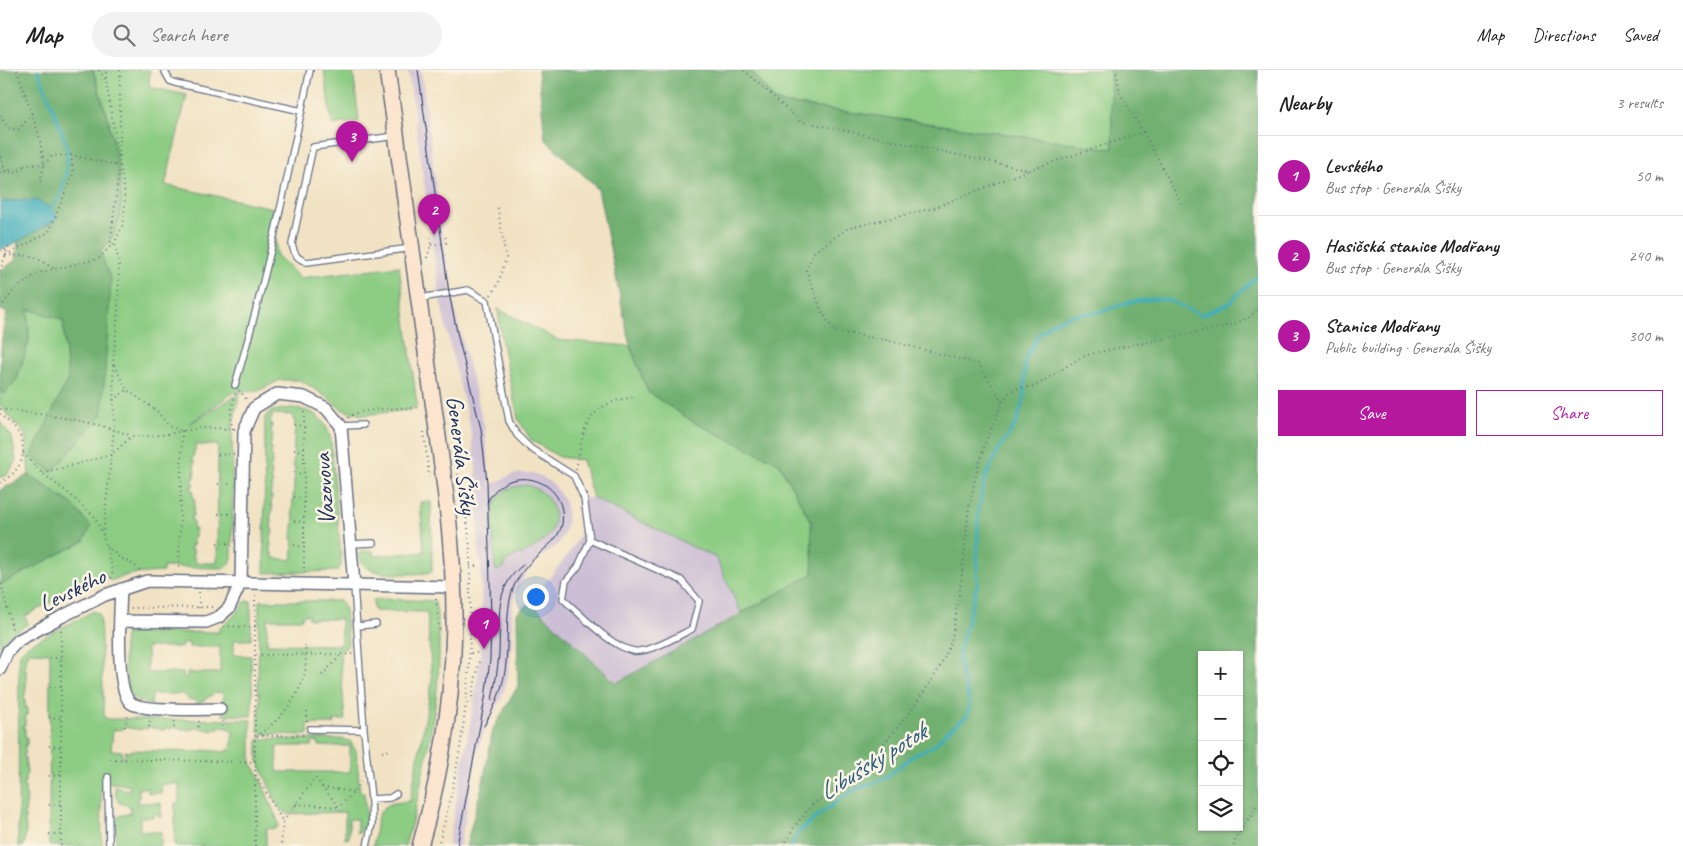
<!DOCTYPE html>
<meta charset="utf-8">
<style>
body{margin:0;font-family:Caveat,sans-serif;background:#f2f2f2;color:#222}
.controls{position:absolute;right:15px;bottom:15px;display:grid;overflow:hidden;border-radius:0px;box-shadow:0 1px 4px #0004}
.controls button{width:45px;height:45px;display:grid;place-items:center;padding:0;border:0;border-bottom:1px solid #e0e0e0;background:#fff;color:#222;font:25px sans-serif}
.you{position:absolute;left:535px;top:526px;width:18px;height:18px;margin:-12px;border:4px solid #fff;border-radius:50%;background:#1a73e8;box-shadow:0 0 0 8px #1a73e833}
.badge{display:grid;place-items:center;width:32px;height:32px;border-radius:50%;background:#b5179e;color:#fff;font-size:16px;font-weight:700}
.pin{position:absolute;translate:-50% -41px;filter:drop-shadow(0 1px 2px #0008)}
.pin::after{content:'';position:absolute;top:26px;width:18px;height:15px;background:inherit;clip-path:polygon(0 0,100% 0,50% 100%)}
.list{margin:0;padding:0;list-style:none}
h2{display:flex;justify-content:space-between;align-items:center;height:65px;margin:0;padding:0 20px;font-size:21px}
h2 small{font-size:16px;font-weight:400;color:#767676}
.list li{display:grid;grid-template-columns:32px 1fr auto;gap:15px;align-items:center;box-sizing:border-box;height:80px;padding:0 20px;border-top:1px solid #e0e0e0}
.list b{display:block;font-size:19px;white-space:nowrap}
.list p{margin:0;font-size:16px;white-space:nowrap;color:#767676}
.list em{font-size:16px;font-style:normal;color:#767676}
.actions{display:flex;gap:10px;padding:15px 20px}
.actions a{flex:1;padding:11px 0;border:1px solid #b5179e;border-radius:0px;text-align:center;font-size:18px;color:#b5179e}
.actions .main{background:#b5179e;color:#fff}
.icon{flex:none;width:28px;height:28px;fill:none;stroke:currentColor;stroke-width:2;stroke-linecap:round;stroke-linejoin:round}
.map{position:relative;flex:none;width:1258px;height:776px;overflow:hidden}
header{display:flex;align-items:center;gap:30px;box-sizing:border-box;height:70px;padding:0 25px;background:#fff;border-bottom:1px solid #e0e0e0}
header strong{font-size:24px}
nav{display:flex;gap:28px;margin-inline-start:auto;font-size:18px}
.search{width:350px;height:45px;background:#f2f2f2;display:flex;align-items:center;gap:12px;box-sizing:border-box;padding:0 18px;border-radius:28px;color:#767676;font-size:19px}
main{display:flex}
aside{flex:1;background:#fff}
.map>svg:first-child{display:block}
</style>
<header>
<strong>Map</strong>
<div class="search"><svg class="icon" aria-label="search" viewBox="0 0 24 24"><circle cx="10" cy="10" r="6"/><path d="M15 15l6 6"/></svg>Search here</div>
<nav><a>Map</a><a>Directions</a><a>Saved</a></nav>
</header>
<main>
<div class="map">
<svg width="1258" height="776" viewBox="0 0 1258 776">
<rect width="100%" height="100%" fill="#fcf5e5"/>
<filter id="ink" filterUnits="userSpaceOnUse"><feTurbulence type="fractalNoise" baseFrequency=".02" numOctaves="2"/><feDisplacementMap in="SourceGraphic" scale="10" xChannelSelector="R" yChannelSelector="G"/><feConvolveMatrix kernelMatrix="1 2 1 2 8 2 1 2 1" color-interpolation-filters="sRGB"/></filter>
<filter id="wash" filterUnits="userSpaceOnUse"><feTurbulence type="fractalNoise" baseFrequency=".0096" numOctaves="4" result="noise"/><feDisplacementMap in="SourceGraphic" scale="20" xChannelSelector="R" yChannelSelector="G"/><feGaussianBlur stdDeviation="1.12" result="paint"/><feColorMatrix in="noise" values="0 0 0 0 0 0 0 0 0 0 0 0 0 0 0 0 0 1.4 0 .05"/><feComposite in="paint" operator="in"/></filter>
<g filter="url(#wash)">
<rect width="100%" height="100%" fill="#f1e2c3"/>
<path fill="#ccbed4" fill-rule="evenodd" d="M408,0H421L442,165L457,250L484,355L488,388L490,416L513,404L532,403L541,406L554,415L565,432L567,442V453L564,463L559,473L540,488L527,501L515,524L512,537V572L508,607L502,628L488,653L478,678L460,776H448L476,621L482,570L481,491L479,490L476,398L470,356L450,276L441,233ZM527,415L543,422L553,457L542,471L521,485L519,482L502,494L505,497L495,501L493,437L504,422L514,417Z
M584,428H593L716,488L741,543L690,573L616,613L530,532L570,482L581,463L582,448L579,429Z"/>
<path fill="#8ccc83" stroke="#547e70" fill-rule="evenodd" d="M93,0H150L149,17L187,25L165,115L273,138L277,185L300,208L399,196L417,335L410,340L362,345L343,340L318,321L300,310H280L258,321L234,322L189,354L240,323L232,358L233,414L232,488L230,494L224,498L163,497V502L131,504L110,511L105,504L25,546L28,554L9,566L0,578V515L84,471L72,434L29,405L25,364L0,336V321L4,323L17,309L29,271L28,239L63,250L68,309L31,386L53,402L110,210L100,181L113,166L121,127L109,51ZM196,375H218L217,493H195V488H193V479H190V476H193V467H195V459H193V450H191V447L193,446L195,429H193V420H191L190,417H193V408H195L194,391H192Z
M324,0H353L359,51L332,55Z
M750,0H1110L1113,79L776,32Z
M498,239L558,270L630,276L648,322L695,353L779,393L811,452L813,505L741,543L716,488L593,428L582,390L559,387L531,370L518,349L502,273Z
M293,338C316,341 326,349 331,371L341,486V496L337,501L264,503L265,347L270,341ZM273,344L293,345V350H295L293,397L295,398L292,445L294,446L292,469L294,470L292,490L273,488V484L271,483V474L270,473L273,460L271,459L272,450L270,449L273,436H271L272,426H270L273,412L271,411L272,402L270,401L273,388L271,387L272,378L270,377L273,364L271,363L272,354L270,353Z
M0,352L12,367L16,391L7,405L0,408Z
M527,415C550,421 564,447 547,467C540,475 529,480 521,486L519,483L503,494L505,497L496,501L495,498C494,486 494,474 493,462C492,434 494,418 527,415Z
M420,432H431L432,502C418,505 377,506 366,497C361,494 361,489 359,483L364,482L362,481H373L374,486L424,482Z
M386,529L435,531C445,586 435,644 424,698C419,724 413,750 405,776H373C377,760 373,737 394,733C399,732 405,732 410,731L432,612L427,542L374,541L373,530Z
M246,531H251V570H234V585L251,586C251,606 254,626 251,646L223,645V622L215,623L196,635V630H188L187,627L183,624H152L151,636L131,627C125,610 121,581 126,563L219,562V558L232,548ZM182,573H189V577H220V603H187V608H184L183,603H147V577H182Z
M259,531H340L345,540L348,575L340,584L345,650H335L334,654H308V664L306,665L264,664L258,662L260,630L258,617ZM302,545H309V549H341V575L267,574V549H302Z
M94,541L100,545L104,647L108,649L251,650V693L258,703L279,754L277,758L266,759V776H175V733H179V714H162L161,723H148V718H138L140,728H138V733H161V747H159V744H154V747H140V761L161,762V776H116V751L119,746L130,743V736L119,733L116,726L115,717L130,720V716L116,713L106,714L105,718H101L102,776H49L50,583L28,582V586L26,587V595L24,596V599H26V608H27L25,625H23L24,628H25V637H27V645L25,646V655H23V658H25V667H27V675H25V684H23V687H25L27,704L25,705V713L23,714V716L25,717V726H27L25,743L23,744V746H25V755L26,756V763L25,764V772L23,773V776H24H18L19,587L21,582L28,575ZM124,657L141,660V658L147,659L148,657L165,660V658L171,659L172,657L189,660V659H195L196,657L213,661V659H219V657L229,658V660L233,661L231,680H227V682L203,680V682L131,680V682L125,681V687H122V681L111,680L113,660L123,659Z
M258,669H343L350,671L356,681L360,721L364,723C365,734 371,761 357,763V749H349V768L345,769V742L288,744L279,738L258,691ZM312,672H318L319,676H350V702H277V676H312Z"/>
<path fill="#71b071" stroke="#467068" fill-rule="evenodd" d="M0,0H93C105,39 135,130 113,166C110,171 104,176 100,181L111,210L102,345L52,402L31,386L68,309L63,250L28,239L29,271L17,309L4,324L0,321C0,295 0,268 7,243L0,239V201L16,190L18,171L55,150L57,146C42,126 23,130 0,132Z
M538,0H750L776,32L1113,79L1110,0H1258V776H466L483,712L493,659L518,616L517,543L530,532L616,613L813,504L811,452L779,393L695,353L648,322L630,276L598,119L545,69ZM1202,585H1239V757H1202Z
M29,405L72,434L91,457L84,471L0,515V420Z"/>
<path fill="#40afbc" stroke="#2e6f8d" d="M36,130L49,137L58,146L55,150L10,176L0,180V132Z"/>
<g fill="none" stroke-linecap="round" stroke-linejoin="round">
<path stroke="#40afbc" stroke-width="3" d="M38,0L67,76C69,95 64,130 48,141
M791,776L798,763L820,744L852,721L884,709L914,685L935,675L943,665L967,646L970,634L959,593L960,578L977,516L978,440L985,409L999,379L1016,354L1024,328L1025,290L1038,265L1052,253L1072,245L1100,242L1130,232L1154,229L1168,230L1201,245L1228,234L1256,207"/>
</g>
</g>
<g filter="url(#ink)">
<g fill="none" stroke-linecap="round" stroke-linejoin="round">
<g stroke="#666e81" stroke-width="8">
<path id="service" d="M164,0L170,11L175,13L302,41
M396,66L313,77L292,174C294,184 297,189 307,192L412,178
M421,228L468,220L487,231L509,351L517,365L530,378L574,406L584,428L590,470L578,497L566,511L563,529C582,545 610,577 634,581C649,583 678,566 692,559L699,531L681,510L590,470
M235,315C266,211 288,106 310,0
M341,356L363,355
M350,474L373,473
M354,515L364,660L371,729L390,728L396,724
M358,556L376,554
M310,659L364,660
M108,707L109,776
M367,776L372,754L371,729"/>
</g>
<g stroke="#666e81" stroke-width="14">
<path id="minor" d="M121,519C120,540 115,622 131,633C144,642 202,639 220,639
M120,551L206,552L219,547L229,538L241,512L244,361L254,338L277,324L304,327L326,338L341,356L354,515
M0,599L8,581L19,570L61,547L105,525L147,511L453,517"/>
</g>
<g stroke="#666e81" stroke-width="18">
<path id="secondary" d="M387,0C401,96 414,192 427,289C439,377 455,466 454,555C453,630 441,704 420,776"/>
</g>
<path stroke="#666e81" stroke-width="2" stroke-dasharray="1 4" stroke-linecap="butt" d="M17,0L39,65L44,94L40,114
M99,0L106,11
M120,0V88
M744,0L800,51L1029,100L1143,62L1120,23L1116,0
M0,46L8,58L18,60L33,43
M1143,62L1183,136
M0,87L5,101L16,103L24,96
M0,103L26,95L44,94L52,86L71,85L120,96
M431,175L446,173L445,165
M110,177L119,100
M0,181L7,179
M427,188L431,175L430,166
M53,198L33,186L6,185L49,162L73,104L71,85
M0,201L9,175
M491,225L498,214L506,188L497,134
M0,238L14,220L38,203L98,189L115,172L122,157L125,137L124,118L106,11V0
M114,295L127,320L157,341L169,356L182,361L203,358L235,359
M239,320L247,330
M113,330L127,320
M1002,332L979,294L886,270L834,261L821,240L806,200L814,182L848,158L934,138L1029,100
M0,339C45,345 90,349 132,366
M0,344C6,350 15,357 19,364C29,385 19,403 0,413
M348,348C357,337 405,339 421,337
M294,355L304,356
M233,359C228,346 233,334 236,322
M424,362L429,407
M294,380L304,381
M23,383L42,403L67,422L94,446L103,465L113,501L110,512
M218,385L234,384
M576,399C582,371 582,346 610,333C617,330 626,329 633,327
M42,403L111,385L132,366C149,367 166,365 182,361L179,501
M294,403L304,404
M218,414H232
M294,427L304,428
M218,444H231
M294,451L304,452
M103,465L114,358L113,293L118,242L119,195L115,172
M217,473H231
M294,475L304,477
M107,476L119,487L134,495L141,501
M470,496H478
M304,503V338
M0,509L13,562
M199,522V542
M436,529L440,564
M131,538L214,537
M224,556L256,557
M471,583H477
M256,585L352,584
M50,588H61
M322,605L342,584
M50,617H61
M467,633H471L479,591
M49,647L61,648
M307,652V638
M125,657L128,644
M149,657L150,650
M174,657L175,650
M198,657L199,651
M222,657L223,649
M255,666C278,654 296,631 304,606C307,597 305,584 305,575
M257,666L305,665
M49,676L61,677
M382,682L390,680
M105,689L255,692
M256,705L283,752L281,776
M49,706L61,705
M322,717L354,722
M296,734L339,737
M49,735L61,734
M283,752L315,708L339,737L354,722L361,711
M49,764H61
M61,776V558
M255,776V523
M438,776C462,692 472,612 470,524C470,503 471,480 468,459C465,435 459,412 455,388
M784,776L794,757L813,734L861,701L911,641L937,602L945,587L952,568L961,513L969,438L976,405L985,374L1002,332L1009,323L1015,319L1037,315L1075,291L1090,284L1232,255L1250,247L1258,238
M1234,776L1235,770L1258,733"/>
<use href="#service" stroke="#fff" stroke-width="5.5"/>
<use href="#minor" stroke="#fff" stroke-width="11"/>
<use href="#secondary" stroke="#fbe5cf" stroke-width="15"/>
<path stroke="#1b2f5e" stroke-width="1" d="M418,0L449,223L458,267L481,359L487,412L491,547L490,590L485,629L457,776
M492,630C495,614 498,599 499,583C501,548 492,519 524,494
M484,656C500,627 506,610 507,577C508,556 506,536 514,516C519,505 528,494 537,486C547,476 559,469 562,454C569,408 506,390 487,433"/>
</g>
</g>
<g text-anchor="middle" stroke-width="5" stroke-linejoin="round" paint-order="stroke">
<g font-size="24" fill="#1b2f5e" stroke="#fcf5e5">
<text transform="translate(462 385) rotate(83)" y="8">Generála Šišky</text>
<text transform="translate(324 419) rotate(-94)" y="8">Vazovova</text>
<text transform="translate(72 520) rotate(-26)" y="8">Levského</text>
</g>
<g font-size="25" font-style="italic" fill="#285c7f" stroke="#fcf5e5">
<text transform="translate(872 691) rotate(-32)" y="9">Libušský potok</text>
</g>
</g>
</svg>
<div class="controls">
<button>+</button>
<button>−</button>
<button><svg class="icon" aria-label="locate" viewBox="0 0 24 24"><circle cx="12" cy="12" r="6"/><path d="M12 2v4M12 18v4M2 12h4M18 12h4"/></svg></button>
<button><svg class="icon" aria-label="layers" viewBox="0 0 24 24"><path d="M12 4l9 5-9 5-9-5zM3 14l9 5 9-5"/></svg></button>
</div>
<div class="you"></div>
<div class="pin badge" style="left:484px;top:579px">1</div>
<div class="pin badge" style="left:434px;top:165px">2</div>
<div class="pin badge" style="left:352px;top:92px">3</div>
</div>
<aside>
<h2>Nearby<small>3 results</small></h2>
<ul class="list">
<li><span class="badge">1</span><div><b>Levského</b><p>Bus stop · Generála Šišky</p></div><em>50 m</em></li>
<li><span class="badge">2</span><div><b>Hasičská stanice Modřany</b><p>Bus stop · Generála Šišky</p></div><em>240 m</em></li>
<li><span class="badge">3</span><div><b>Stanice Modřany</b><p>Public building · Generála Šišky</p></div><em>300 m</em></li>
</ul>
<div class="actions"><a class="main">Save</a><a>Share</a></div>
</aside>
</main>
